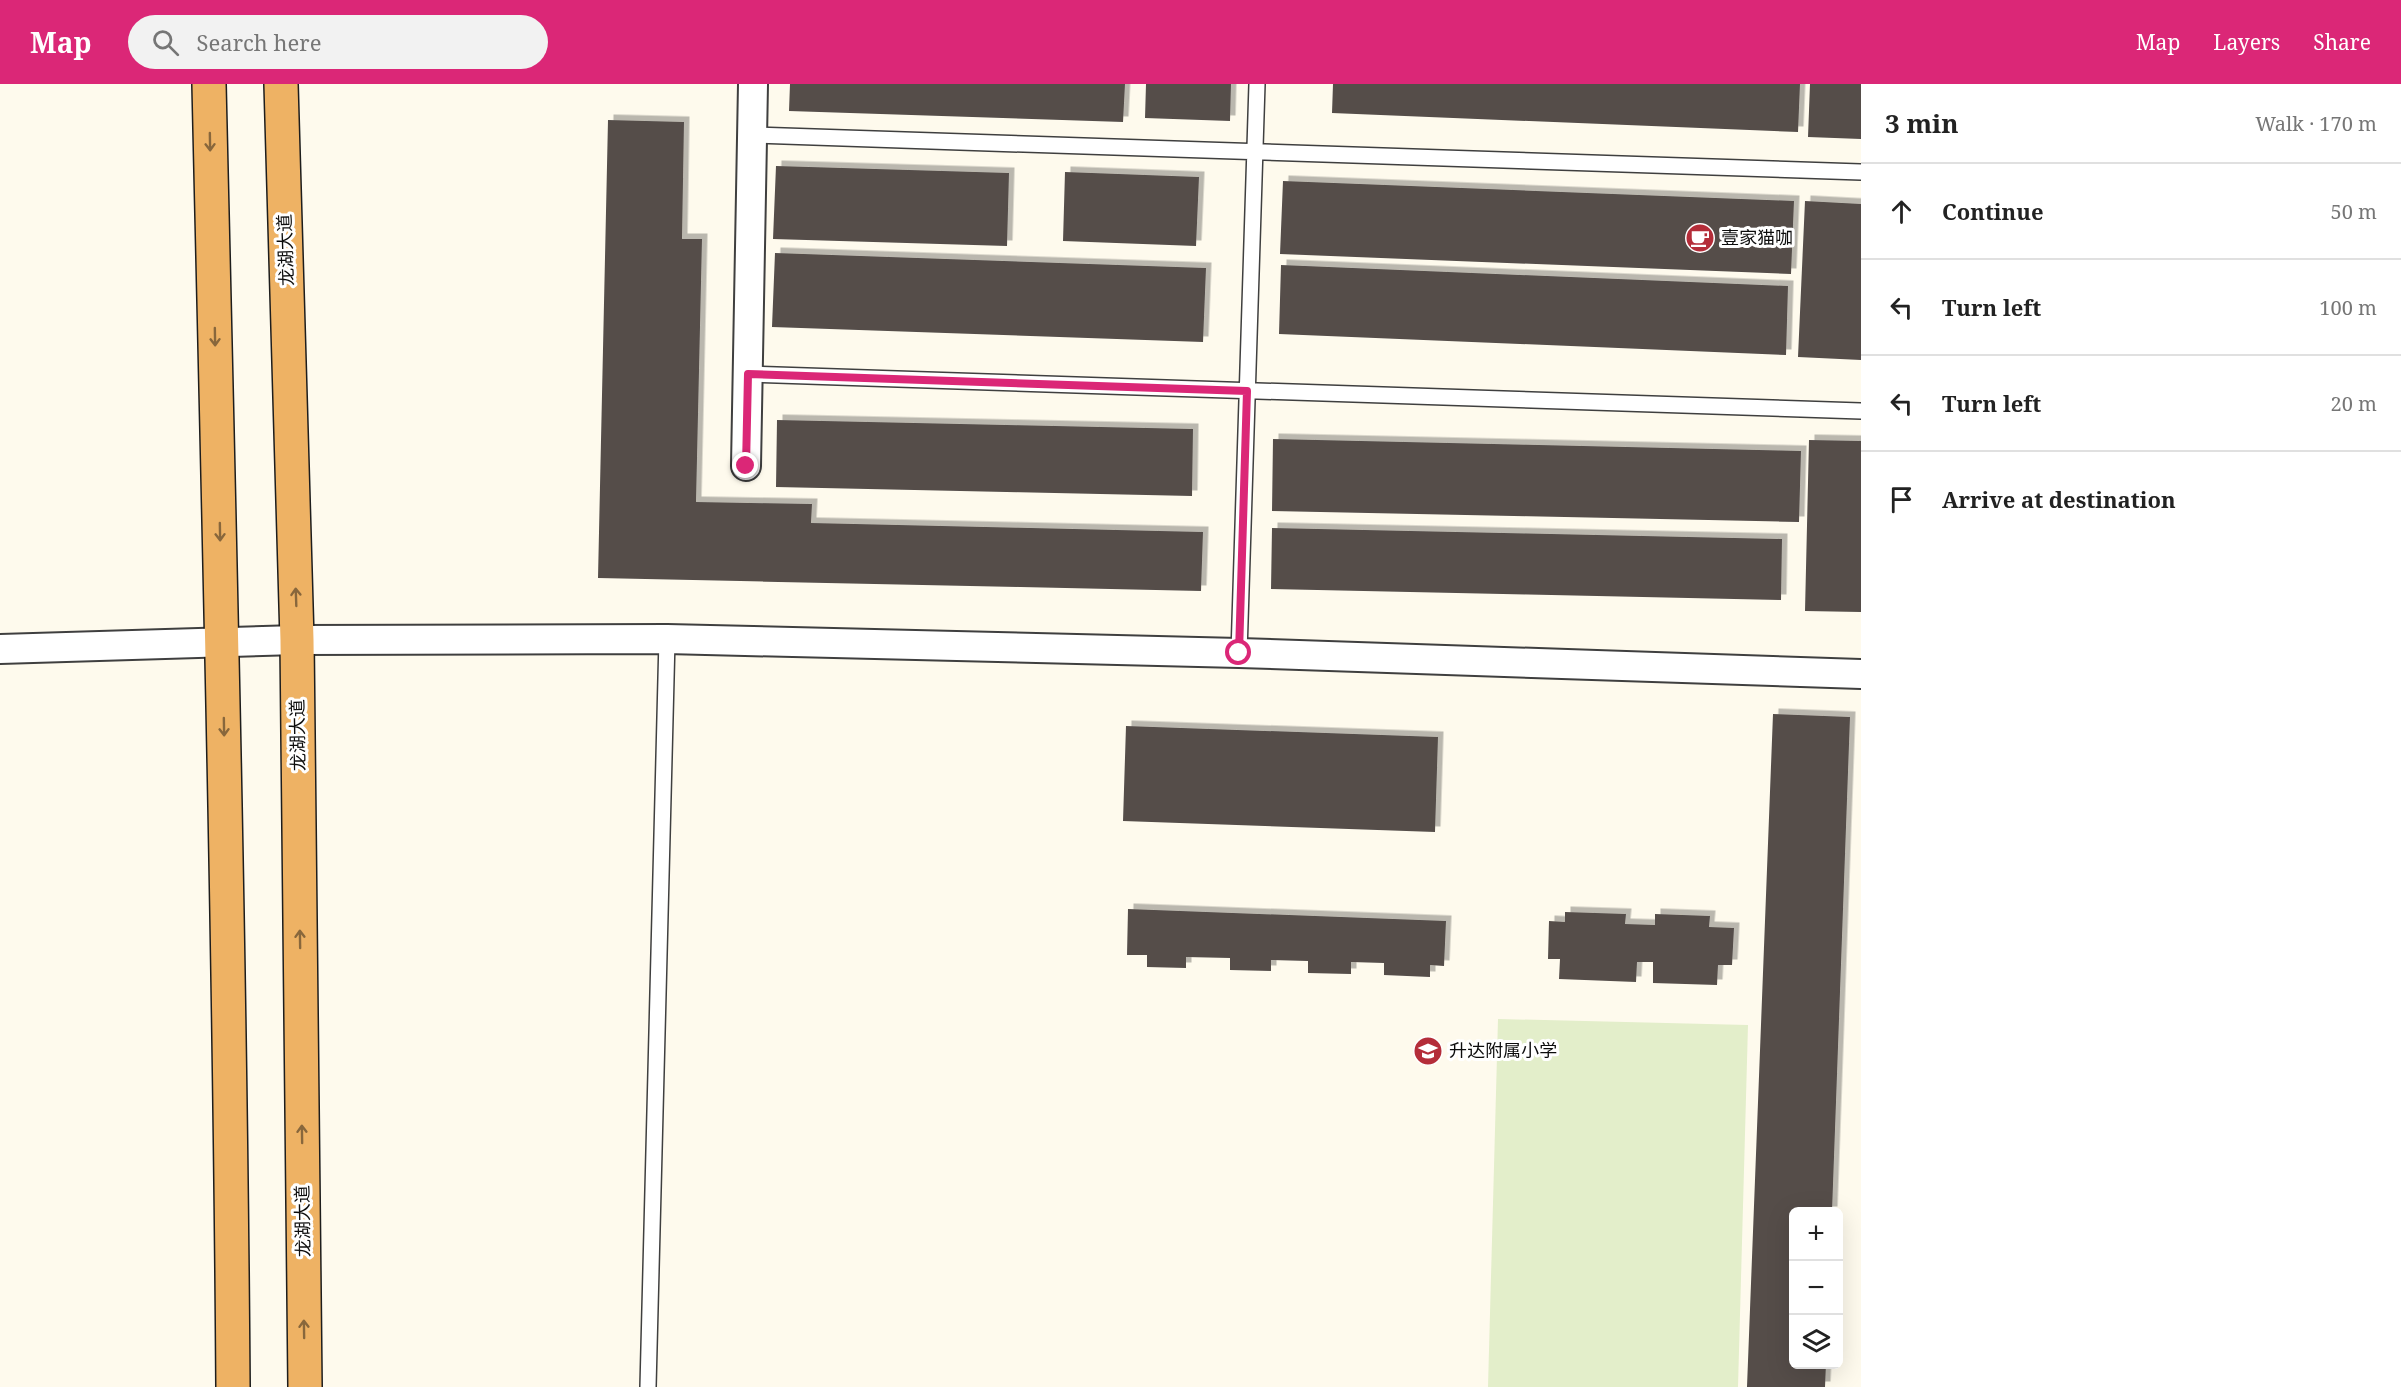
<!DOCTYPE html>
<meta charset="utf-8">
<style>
body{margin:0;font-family:"Noto Serif","Noto Sans SC",serif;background:#f2f2f2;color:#222}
.controls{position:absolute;right:18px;bottom:18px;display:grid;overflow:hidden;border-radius:9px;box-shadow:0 6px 24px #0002}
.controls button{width:54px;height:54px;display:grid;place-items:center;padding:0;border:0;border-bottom:2px solid #e0e0e0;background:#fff;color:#222;font:30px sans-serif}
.stop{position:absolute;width:18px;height:18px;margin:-14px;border:4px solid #db2777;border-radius:50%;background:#fff}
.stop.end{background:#db2777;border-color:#fff;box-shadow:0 2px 6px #0008}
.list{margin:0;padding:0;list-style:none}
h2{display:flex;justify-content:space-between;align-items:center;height:78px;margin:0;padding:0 24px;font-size:26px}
h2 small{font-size:20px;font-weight:400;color:#767676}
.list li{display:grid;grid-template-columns:39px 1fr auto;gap:18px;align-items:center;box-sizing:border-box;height:96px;padding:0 24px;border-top:2px solid #e0e0e0}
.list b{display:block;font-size:22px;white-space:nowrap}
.list em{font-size:20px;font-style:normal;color:#767676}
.icon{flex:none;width:33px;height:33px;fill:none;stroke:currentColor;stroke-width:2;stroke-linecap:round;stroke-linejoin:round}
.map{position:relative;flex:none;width:1861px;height:1303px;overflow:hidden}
header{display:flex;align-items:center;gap:36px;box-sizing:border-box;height:84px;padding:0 30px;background:#db2777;color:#fff}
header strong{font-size:28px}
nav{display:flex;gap:33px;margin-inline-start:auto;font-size:21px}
.search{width:420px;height:54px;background:#f2f2f2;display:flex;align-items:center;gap:15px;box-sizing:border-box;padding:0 21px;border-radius:33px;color:#767676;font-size:22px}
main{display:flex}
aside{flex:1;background:#fff}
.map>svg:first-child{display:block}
</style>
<header>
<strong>Map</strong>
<div class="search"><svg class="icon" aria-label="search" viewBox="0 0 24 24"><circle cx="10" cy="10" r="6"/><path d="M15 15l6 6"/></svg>Search here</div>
<nav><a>Map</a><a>Layers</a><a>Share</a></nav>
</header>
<main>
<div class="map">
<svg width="1861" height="1303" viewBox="0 0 1861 1303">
<defs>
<filter id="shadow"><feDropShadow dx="5.5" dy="-5.5" stdDeviation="0" flood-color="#0004"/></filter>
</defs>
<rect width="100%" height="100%" fill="#fefaed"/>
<path fill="#e3eeca" d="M1498,935L1748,941L1738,1303H1488Z"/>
<path fill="#544d4a" filter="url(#shadow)" d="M790,0H1125L1123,38L789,27Z
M1146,0H1231L1230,37L1145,34Z
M1333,0H1800L1798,48L1332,29Z
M1810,0H1861V55L1808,53Z
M608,36L684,38L682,155H702L696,418L812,420L811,439L1203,448L1201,507L598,494Z
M776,82L1009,89L1007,162L773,155Z
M1065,88L1199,93L1196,162L1063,157Z
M1283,97L1794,117L1791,190L1280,170Z
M1805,117L1861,120V276L1798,273Z
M775,169L1206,184L1203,258L772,243Z
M1281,181L1788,202L1786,271L1279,250Z
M777,336L1193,345L1192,412L776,403Z
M1273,355L1801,367L1799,438L1272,427Z
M1809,356L1861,357V528L1805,527Z
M1272,444L1782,455L1781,516L1271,505Z
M1773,630L1850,633L1832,1128H1794V1280H1826L1825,1303H1747Z
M1126,642L1438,653L1435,748L1123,737Z
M1128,825L1446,837L1444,882L1430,881V893L1384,891V879L1351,878V890L1308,889V877L1271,876V887L1230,886V874L1186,873V884L1147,883V871H1127Z
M1565,828L1626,830L1625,840L1655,841V830L1710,832L1709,843L1734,844L1732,881H1718L1717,901L1653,899V878H1637L1636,898L1559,895L1560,875H1548L1549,837L1565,838Z"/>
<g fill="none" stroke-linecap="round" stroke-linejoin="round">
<g stroke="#3f3f3f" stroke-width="18">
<path id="service" d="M752,51L1861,88
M748,290L1861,327
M1239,569L1257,0
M648,1303L667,555"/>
</g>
<g stroke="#3f3f3f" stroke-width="32">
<path id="minor" d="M746,382L753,0
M0,565L297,556L667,555L1239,569L1861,590"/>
</g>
<g stroke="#1d1d1d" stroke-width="36">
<path id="trunk" d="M209,0C219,434 230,869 233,1303
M281,0L297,556L305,1303"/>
</g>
<use href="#service" stroke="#fff" stroke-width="15"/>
<use href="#minor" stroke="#fff" stroke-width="28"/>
<use href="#trunk" stroke="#eeb264" stroke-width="33"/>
</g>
<defs><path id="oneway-shaft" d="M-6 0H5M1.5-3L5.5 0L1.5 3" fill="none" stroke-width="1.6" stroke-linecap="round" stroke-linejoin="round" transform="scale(1.5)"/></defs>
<g stroke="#88673c">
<use href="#oneway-shaft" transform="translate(210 58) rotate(89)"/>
<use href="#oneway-shaft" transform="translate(215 253) rotate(89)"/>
<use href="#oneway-shaft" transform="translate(220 448) rotate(89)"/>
<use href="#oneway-shaft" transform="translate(296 513) rotate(-92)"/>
<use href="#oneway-shaft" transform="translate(224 643) rotate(89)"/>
<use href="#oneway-shaft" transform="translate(300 855) rotate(-91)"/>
<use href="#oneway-shaft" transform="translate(302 1050) rotate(-91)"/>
<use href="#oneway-shaft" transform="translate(304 1245) rotate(-91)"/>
</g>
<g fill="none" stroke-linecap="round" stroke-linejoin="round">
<path stroke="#db2777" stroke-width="8" d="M746,382L748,290L1247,307L1239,569"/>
</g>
<defs>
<g id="cafe-disc" transform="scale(1.5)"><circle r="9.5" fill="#b42d39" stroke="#fff"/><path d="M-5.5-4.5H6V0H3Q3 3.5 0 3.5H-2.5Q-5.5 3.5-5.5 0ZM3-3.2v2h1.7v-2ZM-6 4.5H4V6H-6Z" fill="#fff"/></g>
<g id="school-disc" transform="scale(1.5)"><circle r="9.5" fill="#b42d39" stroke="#fff"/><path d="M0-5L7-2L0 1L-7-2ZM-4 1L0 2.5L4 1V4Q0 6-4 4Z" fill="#fff"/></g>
</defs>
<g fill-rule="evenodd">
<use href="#cafe-disc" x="1700" y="154"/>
<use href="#school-disc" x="1428" y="967"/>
</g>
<g text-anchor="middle" stroke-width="6" stroke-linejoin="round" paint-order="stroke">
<g font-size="18" fill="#0c0c0c" stroke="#fff" text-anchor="start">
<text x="1721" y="160">壹家猫咖</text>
<text x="1449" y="973">升达附属小学</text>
</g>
<g font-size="18" fill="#0c0c0c" stroke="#fff">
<text transform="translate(286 166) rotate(-92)" y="6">龙湖大道</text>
<text transform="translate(298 651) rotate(-91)" y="6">龙湖大道</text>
<text transform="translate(303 1137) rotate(-91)" y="6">龙湖大道</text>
</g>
</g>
</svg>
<div class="controls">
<button>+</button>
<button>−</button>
<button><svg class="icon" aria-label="layers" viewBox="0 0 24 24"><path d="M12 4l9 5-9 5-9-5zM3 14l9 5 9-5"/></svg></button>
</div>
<div class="stop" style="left:1239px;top:569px"></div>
<div class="stop end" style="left:746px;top:382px"></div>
</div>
<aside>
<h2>3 min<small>Walk · 170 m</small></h2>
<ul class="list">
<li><svg class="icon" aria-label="ahead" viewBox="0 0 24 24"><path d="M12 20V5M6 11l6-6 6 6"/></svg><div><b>Continue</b></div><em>50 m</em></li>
<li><svg class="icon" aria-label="left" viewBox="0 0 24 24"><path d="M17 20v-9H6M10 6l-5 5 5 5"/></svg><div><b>Turn left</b></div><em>100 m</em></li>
<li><svg class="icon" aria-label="left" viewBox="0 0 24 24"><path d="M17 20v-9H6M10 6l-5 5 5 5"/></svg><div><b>Turn left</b></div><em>20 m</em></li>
<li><svg class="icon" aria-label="arrive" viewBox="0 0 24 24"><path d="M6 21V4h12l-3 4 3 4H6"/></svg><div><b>Arrive at destination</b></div></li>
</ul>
</aside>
</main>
